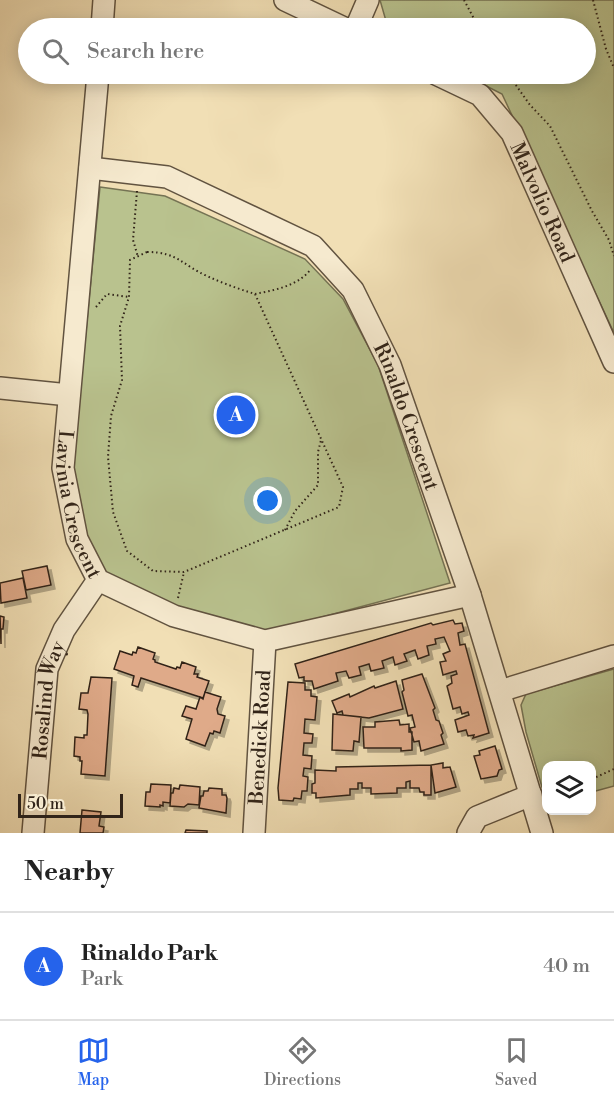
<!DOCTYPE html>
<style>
body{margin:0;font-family:"Libre Bodoni",serif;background:#f2f2f2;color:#222}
.controls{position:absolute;right:18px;bottom:18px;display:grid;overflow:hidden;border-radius:12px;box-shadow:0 3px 15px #0003}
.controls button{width:54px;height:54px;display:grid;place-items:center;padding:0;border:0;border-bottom:2px solid #e0e0e0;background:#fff;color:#222;font:30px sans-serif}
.scale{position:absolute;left:18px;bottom:15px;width:105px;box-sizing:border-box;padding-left:6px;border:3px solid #312419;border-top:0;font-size:16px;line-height:21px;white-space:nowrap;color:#312419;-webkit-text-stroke:4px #f6eacf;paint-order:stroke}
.you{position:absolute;left:268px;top:501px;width:21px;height:21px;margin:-15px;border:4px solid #fff;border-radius:50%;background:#1a73e8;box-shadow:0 0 0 9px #1a73e833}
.badge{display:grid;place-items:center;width:39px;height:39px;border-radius:50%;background:#2563eb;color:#fff;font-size:20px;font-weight:700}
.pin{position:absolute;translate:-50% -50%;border:3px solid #fff;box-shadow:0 2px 6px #0006}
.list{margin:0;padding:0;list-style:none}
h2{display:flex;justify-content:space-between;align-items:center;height:78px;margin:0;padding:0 24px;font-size:26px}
h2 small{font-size:20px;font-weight:400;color:#767676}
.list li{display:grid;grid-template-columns:39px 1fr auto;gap:18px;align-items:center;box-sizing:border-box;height:108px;padding:0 24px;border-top:2px solid #e0e0e0}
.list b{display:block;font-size:22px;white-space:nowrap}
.list p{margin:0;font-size:20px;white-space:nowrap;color:#767676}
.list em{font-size:20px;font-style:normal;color:#767676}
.icon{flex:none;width:33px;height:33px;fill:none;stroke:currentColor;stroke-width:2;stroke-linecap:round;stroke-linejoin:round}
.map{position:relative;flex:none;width:614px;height:833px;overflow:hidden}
.search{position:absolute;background:#fff;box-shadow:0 3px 15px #0003;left:18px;right:18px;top:18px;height:66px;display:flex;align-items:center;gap:15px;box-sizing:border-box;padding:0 21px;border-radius:33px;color:#767676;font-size:22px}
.sheet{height:186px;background:#fff}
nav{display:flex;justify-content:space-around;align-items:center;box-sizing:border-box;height:84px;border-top:2px solid #e0e0e0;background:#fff;font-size:16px;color:#767676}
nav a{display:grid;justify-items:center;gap:3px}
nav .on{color:#2563eb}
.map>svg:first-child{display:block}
</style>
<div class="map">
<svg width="614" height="833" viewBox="0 0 614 833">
<defs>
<filter id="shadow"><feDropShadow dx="4" dy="4" stdDeviation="0" flood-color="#0004"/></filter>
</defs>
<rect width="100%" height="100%" fill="#f1dfb5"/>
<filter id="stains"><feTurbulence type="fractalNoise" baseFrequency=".00333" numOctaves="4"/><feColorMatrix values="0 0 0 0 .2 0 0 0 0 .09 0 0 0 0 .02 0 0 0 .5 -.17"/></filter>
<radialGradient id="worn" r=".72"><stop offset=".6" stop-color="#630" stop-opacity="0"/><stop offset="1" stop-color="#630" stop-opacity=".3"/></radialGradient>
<path fill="#b9c28e" stroke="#757354" stroke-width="1.5" d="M380,0H614V333L502,94L463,74H586V28H388Z
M100,187L165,196L305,259L343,299L378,365L450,583L262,633L174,607L101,574L85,534L73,465Z
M614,669V786L592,792V766H546V801L526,732L521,705L526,694Z"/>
<path fill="#dfaa89" stroke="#312419" stroke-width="1.5" filter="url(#shadow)" d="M47,566L51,585L26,590L22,571Z
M23,578L27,598L1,603L0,583Z
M0,616L4,617L3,629H1V644Z
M453,620L455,624L462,623L464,631L458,633L460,645L465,644L489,733L473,738L474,735L468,736L466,730L458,732L455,720L469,715L468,712L462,714L460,707L453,709L447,686L452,683L451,676L457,674L456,671L443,675L440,662L446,661L443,654L450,651L444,637L435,639L436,644L427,646L429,655L418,659L415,650L404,654L407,661L395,665L393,657L382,661L384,668L371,671L369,664L359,667L361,675L349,678L346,671L336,673L338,681L314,689L312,681H304V677L299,678L295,664L431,623L433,625Z
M138,647L155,653L153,659L155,660V662L176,669L177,667L180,668L182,662L196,667L194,674H198L197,677L209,681L203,698L141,678L138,687L132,685L134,676L114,669L120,651L132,655L133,652L136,653Z
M422,674L435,708L433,710L436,720L439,721L443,733L441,735L444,744L421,751L419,741L414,742L410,728L415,727L412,715L408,716L402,692L404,690L402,680Z
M91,677L112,678L105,776L81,774L82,761H80V757L74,756L75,737L84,738V735H87L88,714L87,710L79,709L81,693H88Z
M396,681L403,709L369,718L343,715L342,711L337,713L332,701L349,694L350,697L374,686L375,688Z
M288,682L305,683V690H311V696L317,697L315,720L305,719L304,733L313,734L312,743H304L303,755L312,756L311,769L304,768L303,776L308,777L307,791H302L301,799L294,798L293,801L279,800L278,788Z
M205,692L221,697L217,709L218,714L225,716L220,733L214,731L213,734L210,733L205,746L186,739L192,719L182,716L186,706L196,709L200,697L203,699Z
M333,714L361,717L359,742L354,741L353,751L332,750Z
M399,720L400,725L409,724V732H412V750L401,751V748H364L363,727H375V722Z
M495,746L502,769L499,770L497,776L481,779L474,756L480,755L479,751Z
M443,763V768L450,767L456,787L435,793L431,765Z
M431,765V795H424V792H420L419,788H410V781L406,782V788H397V793L371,794V788H362V783H358V789H350V795L316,798V793H312V784L315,783V770L336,771V767Z
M151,784L171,785L170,803L163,802V806L160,805V807L145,806L146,792H150Z
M180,785L200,787L199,805L188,804L184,807L170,806L171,793H173L174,788L179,789Z
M209,788L222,789V795H226L227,798L226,813L199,808L201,796H203L204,791H208Z
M82,810L101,812L99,826L104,827L103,833H80Z
M186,830L207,831V833H185Z"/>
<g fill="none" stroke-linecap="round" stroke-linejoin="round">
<g stroke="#615340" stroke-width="24">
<g id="minor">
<path d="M285,0L344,28"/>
<path d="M102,28L104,0"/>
<path d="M356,28L368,0"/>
<path id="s1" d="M98,74L63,468L77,539L98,580L174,616L265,641L470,595"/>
<path id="s2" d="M436,74L480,95L512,133L614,362"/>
<path id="s3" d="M90,168L167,177L313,246L353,290L390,365L470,595L542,833"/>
<path d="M0,388L69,395"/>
<path d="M500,691L614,656"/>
<path id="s4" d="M33,833L47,669L64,630L98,580"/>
<path id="s5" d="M254,833L265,641"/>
<path d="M468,833L477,817L531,795"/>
</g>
</g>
<path stroke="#312419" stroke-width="2" stroke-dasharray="1.5 3" stroke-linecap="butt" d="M464,0L479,28
M593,0L606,49L614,68
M508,74L530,105L550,126L592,211L609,240L614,256
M137,191L133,240L138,257
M147,252C178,252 182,265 207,276C222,283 239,289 255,294L343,487L339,507L184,572L153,571L127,551L113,512L108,457L111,416L122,380L120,326L129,297L130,260Z
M255,294C275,290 298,286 311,269
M96,307L107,294L129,297
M285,530L295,511L318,485V452L321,440
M178,598L184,572
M592,779L614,769"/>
<use href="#minor" stroke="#f6eacf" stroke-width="21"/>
</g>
<g text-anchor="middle" stroke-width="4.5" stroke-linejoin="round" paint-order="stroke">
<g font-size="20" fill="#312419" stroke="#f6eacf">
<text dy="7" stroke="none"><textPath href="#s2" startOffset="174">Malvolio Road</textPath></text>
<text dy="7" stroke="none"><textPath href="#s3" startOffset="436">Rinaldo Crescent</textPath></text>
<text dy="7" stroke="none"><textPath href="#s1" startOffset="434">Lavinia Crescent</textPath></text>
<text dy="7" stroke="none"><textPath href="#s4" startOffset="134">Rosalind Way</textPath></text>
<text dy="7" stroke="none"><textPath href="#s5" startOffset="96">Benedick Road</textPath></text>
</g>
</g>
<rect width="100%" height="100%" filter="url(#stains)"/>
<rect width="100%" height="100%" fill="url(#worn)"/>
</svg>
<div class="controls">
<button><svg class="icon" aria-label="layers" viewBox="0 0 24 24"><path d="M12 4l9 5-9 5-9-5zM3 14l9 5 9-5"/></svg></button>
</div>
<div class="scale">50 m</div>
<div class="you"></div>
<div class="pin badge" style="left:236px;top:415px">A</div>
<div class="search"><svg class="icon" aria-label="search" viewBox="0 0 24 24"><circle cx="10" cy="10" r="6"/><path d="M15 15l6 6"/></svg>Search here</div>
</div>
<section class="sheet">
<h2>Nearby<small></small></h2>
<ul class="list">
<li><span class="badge">A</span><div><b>Rinaldo Park</b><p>Park</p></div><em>40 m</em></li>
</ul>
</section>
<nav>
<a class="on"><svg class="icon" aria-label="map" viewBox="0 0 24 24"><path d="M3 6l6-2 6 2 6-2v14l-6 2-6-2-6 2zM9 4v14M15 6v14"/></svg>Map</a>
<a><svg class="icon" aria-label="directions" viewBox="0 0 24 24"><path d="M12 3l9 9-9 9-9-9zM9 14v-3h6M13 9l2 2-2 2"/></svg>Directions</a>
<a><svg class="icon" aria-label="saved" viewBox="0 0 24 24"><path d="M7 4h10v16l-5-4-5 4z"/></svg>Saved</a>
</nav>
